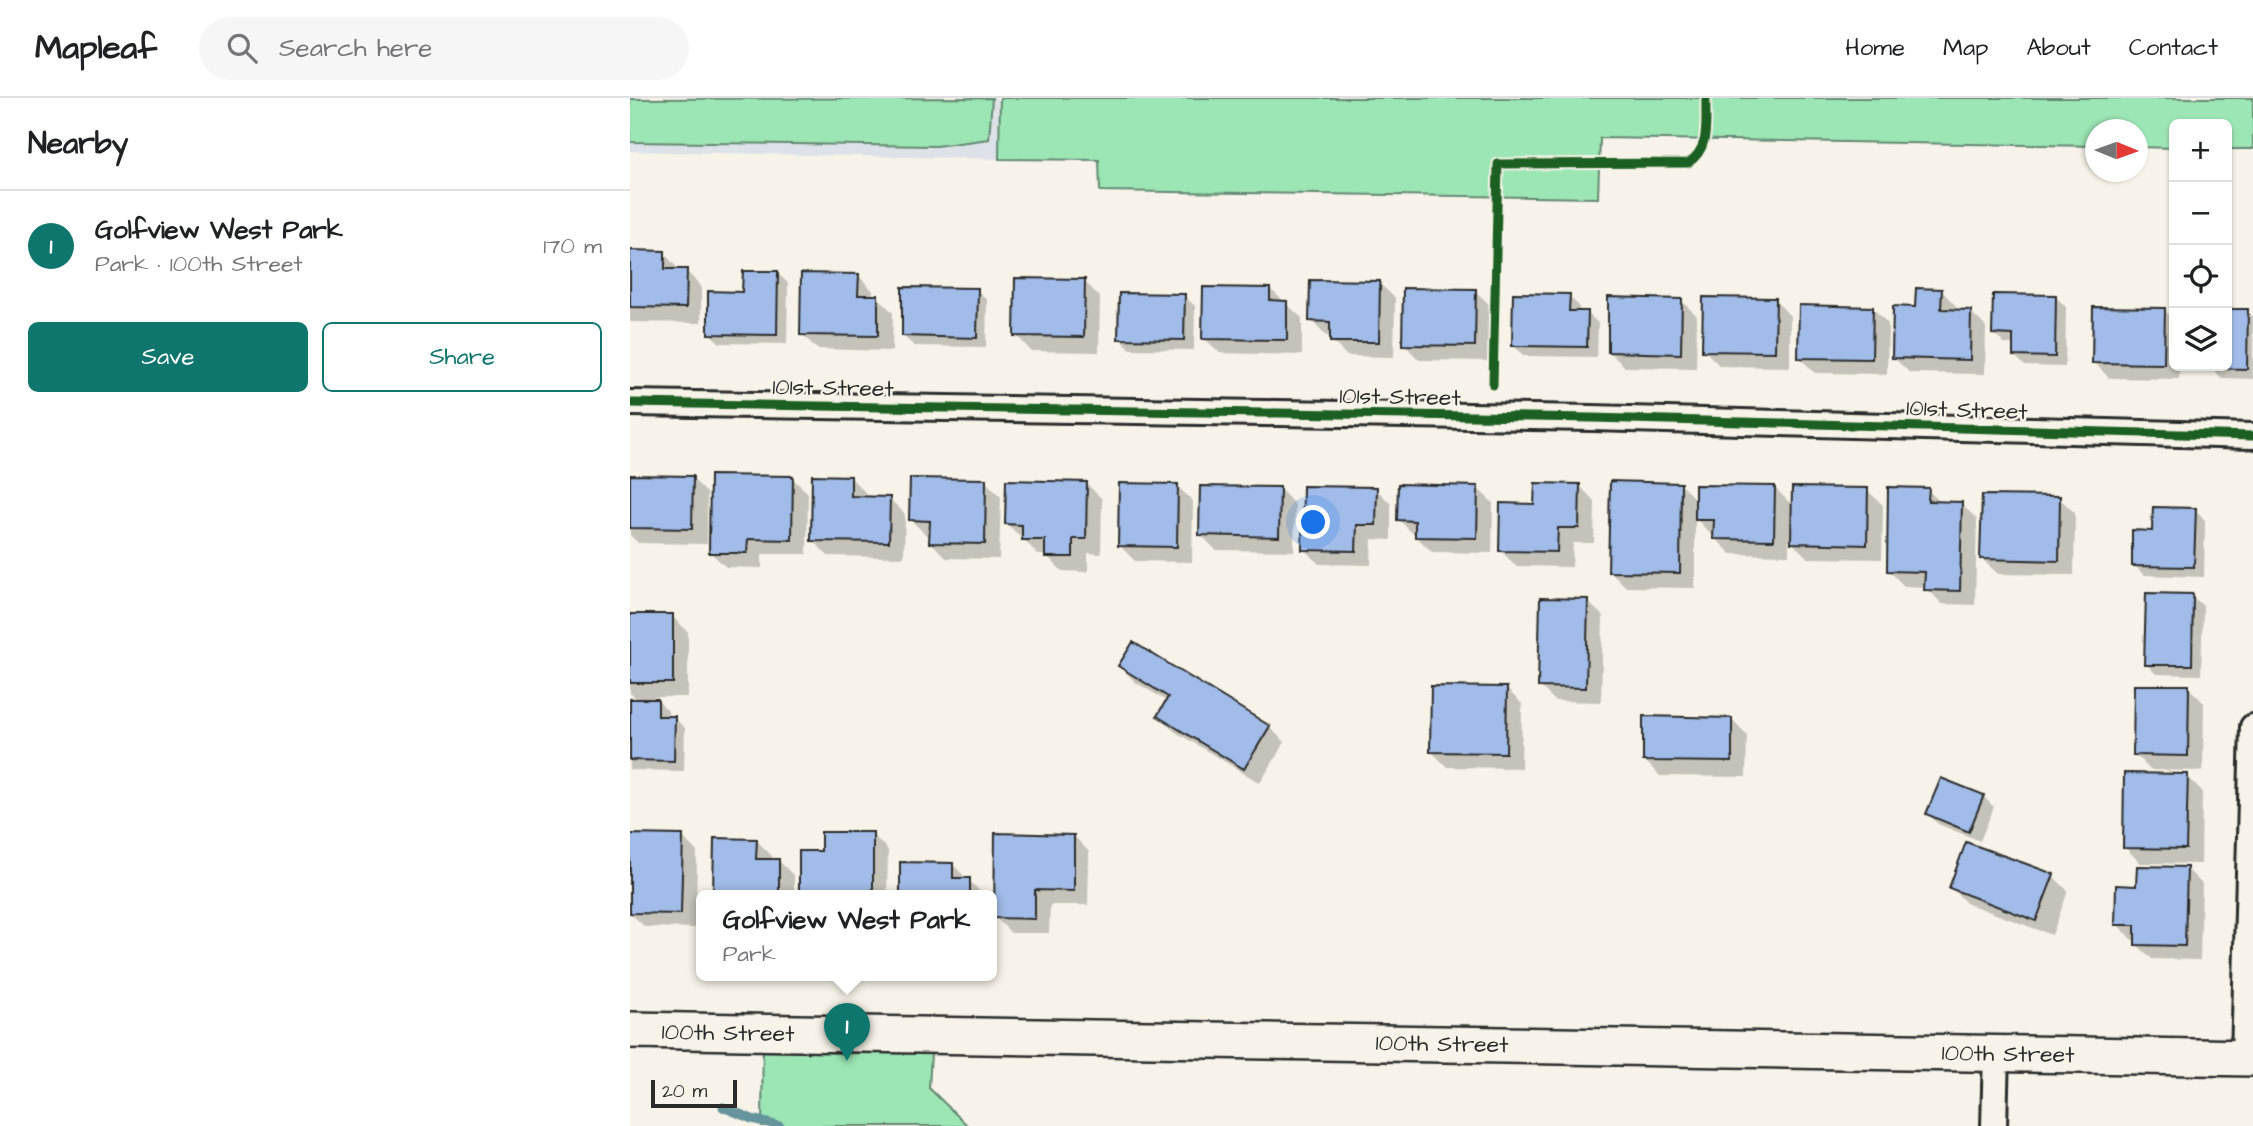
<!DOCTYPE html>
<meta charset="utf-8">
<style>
body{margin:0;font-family:"Architects Daughter",sans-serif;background:#f6f6f6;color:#202124}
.controls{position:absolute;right:21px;top:21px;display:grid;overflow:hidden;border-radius:10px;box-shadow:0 2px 5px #0004}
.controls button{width:63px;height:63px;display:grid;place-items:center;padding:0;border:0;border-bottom:2px solid #e0e0e0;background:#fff;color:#202124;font:35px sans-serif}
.compass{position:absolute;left:1455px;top:21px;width:63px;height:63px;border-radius:50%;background:#fff;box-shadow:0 2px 5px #0004;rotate:91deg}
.scale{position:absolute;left:21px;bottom:18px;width:86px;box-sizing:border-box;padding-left:7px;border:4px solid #2b2b2b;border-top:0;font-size:19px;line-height:24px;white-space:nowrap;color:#2b2b2b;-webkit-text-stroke:5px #f7f3e8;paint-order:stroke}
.you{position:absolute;left:684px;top:425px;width:24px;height:24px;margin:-18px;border:5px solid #fff;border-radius:50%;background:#1a73e8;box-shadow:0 0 0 10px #1a73e833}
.badge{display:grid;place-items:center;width:46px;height:46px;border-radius:50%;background:#0f766e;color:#fff;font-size:23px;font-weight:700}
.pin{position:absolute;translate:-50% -58px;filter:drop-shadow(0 2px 4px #0008)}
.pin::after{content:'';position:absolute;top:37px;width:24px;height:21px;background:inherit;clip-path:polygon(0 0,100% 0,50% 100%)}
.popup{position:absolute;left:66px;top:792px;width:301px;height:91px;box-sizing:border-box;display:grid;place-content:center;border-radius:10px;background:#fff;filter:drop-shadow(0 2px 5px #0005);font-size:23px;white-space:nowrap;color:#757577}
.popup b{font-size:26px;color:#202124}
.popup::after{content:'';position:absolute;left:50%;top:100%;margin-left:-14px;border:14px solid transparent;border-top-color:#fff}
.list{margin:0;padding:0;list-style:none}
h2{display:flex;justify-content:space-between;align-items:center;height:91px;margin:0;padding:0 28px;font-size:30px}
h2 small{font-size:23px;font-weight:400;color:#757577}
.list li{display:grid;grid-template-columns:46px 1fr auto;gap:21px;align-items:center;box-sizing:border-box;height:112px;padding:0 28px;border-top:2px solid #e0e0e0}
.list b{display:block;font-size:26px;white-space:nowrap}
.list p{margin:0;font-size:23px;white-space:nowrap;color:#757577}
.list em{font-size:23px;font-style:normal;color:#757577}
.actions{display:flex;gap:14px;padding:21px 28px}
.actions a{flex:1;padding:16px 0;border:2px solid #0f766e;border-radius:10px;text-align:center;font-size:24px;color:#0f766e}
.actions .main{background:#0f766e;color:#fff}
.icon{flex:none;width:38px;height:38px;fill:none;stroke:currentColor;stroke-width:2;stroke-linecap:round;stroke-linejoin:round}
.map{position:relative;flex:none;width:1623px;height:1028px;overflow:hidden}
header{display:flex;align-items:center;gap:42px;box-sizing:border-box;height:98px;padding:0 35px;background:#fff;border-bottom:2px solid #e0e0e0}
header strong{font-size:33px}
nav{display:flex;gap:38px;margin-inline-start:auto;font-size:24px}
.search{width:490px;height:63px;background:#f6f6f6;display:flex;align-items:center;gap:18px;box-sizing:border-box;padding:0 24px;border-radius:38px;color:#757577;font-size:26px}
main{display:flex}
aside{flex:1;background:#fff}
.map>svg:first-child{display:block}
</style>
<header>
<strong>Mapleaf</strong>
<div class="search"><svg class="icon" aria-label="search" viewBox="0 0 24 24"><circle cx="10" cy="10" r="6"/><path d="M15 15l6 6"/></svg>Search here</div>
<nav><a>Home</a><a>Map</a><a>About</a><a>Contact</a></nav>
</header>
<main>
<aside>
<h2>Nearby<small></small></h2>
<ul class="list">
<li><span class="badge">1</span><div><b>Golfview West Park</b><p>Park · 100th Street</p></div><em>170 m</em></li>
</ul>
<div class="actions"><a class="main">Save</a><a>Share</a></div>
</aside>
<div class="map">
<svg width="1623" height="1028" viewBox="0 0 1623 1028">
<rect width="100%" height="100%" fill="#f7f3e8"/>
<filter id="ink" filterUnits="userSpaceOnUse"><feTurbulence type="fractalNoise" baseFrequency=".0143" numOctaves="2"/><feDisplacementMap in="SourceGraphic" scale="14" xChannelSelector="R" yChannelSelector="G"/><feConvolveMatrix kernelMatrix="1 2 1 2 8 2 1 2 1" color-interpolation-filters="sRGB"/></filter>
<g filter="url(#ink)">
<path fill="#dde2e8" d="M0,0H370L369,61L0,53Z"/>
<path fill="#9ce6b5" stroke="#648870" stroke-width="2" d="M362,0L359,41L306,48L0,44V1Z
M370,0H1623V51H1597V26H1544V50L1508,49L1507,32H1465V48L970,40L968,100L470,93L469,62L369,61Z
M133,935L302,937L299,990L338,1028H132Z"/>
<path fill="#0003" d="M0,154L34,155L50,173H56L71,188V225L0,224Z
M147,175L158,185L157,246L90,245L79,235L114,196Z
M228,177L243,193V199H248L263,215L262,253L187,251L172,236Z
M454,183L470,199L469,254L401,253L386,237Z
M749,185L765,200L764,259L717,258L702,243V238H696L681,222Z
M640,191L672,220V257L590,255L574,240Z
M347,192L357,202L356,249L284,248L273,238Z
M1311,192L1326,208V213H1340L1356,229L1355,276L1280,275L1264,260L1287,210Z
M845,193L861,208L860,263L789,262L774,246Z
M554,198L565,208L564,252L500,251L490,240Z
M939,198L949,208V214L957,215L968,225L967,259L894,258L884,248Z
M1425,198L1436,209L1435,269L1395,268L1385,258V246H1374L1364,235Z
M1051,202L1067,218L1066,270L995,269L979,254Z
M1145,202L1160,218V269L1090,268L1074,252Z
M1243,210L1258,226L1257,276L1185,275L1169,259Z
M1534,212L1544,222V268H1549V281L1479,280L1464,264Z
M1597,213H1617L1623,219V281L1592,280L1581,270V268H1597Z
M0,379L62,380L77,395V446L8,445L0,437Z
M162,380L178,395L177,456H132V470L96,469L80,454Z
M221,380L236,395V400H259L275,416L274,459L198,458L183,442Z
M355,383L371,399L369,461L316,460L301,444V437H296L281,422Z
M456,385L472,401L471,456L458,455V474L432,473L416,457H409L377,426Z
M1050,386L1067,403L1145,390L1163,408L1237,392L1253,407L1252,461L1178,460L1159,442V457L1101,456L1085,440V437H1082L1065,420V490L996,489L980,473Z
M547,388L563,403L562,464L505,463L490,448Z
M950,388L965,404L964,445H943L942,469L886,468L870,452L906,407Z
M847,390L863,405L862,455L802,454L769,422Z
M650,391L665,407L664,453L586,452L571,437Z
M746,391L761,406V442L742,441L741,467L689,466L674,451Z
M1298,392L1311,405L1331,406L1347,421L1345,507L1312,506L1296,489L1274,488L1259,473Z
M1429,400L1445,415L1444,477L1368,476L1352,461Z
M1565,412L1575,422L1574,479L1514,477L1504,467L1524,434Z
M1562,498L1573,508L1571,577L1526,576L1516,566Z
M957,503L973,518L971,604L925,603L910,588Z
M0,518H42L58,534V599H24L38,613V619L44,620L55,630L54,673L0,672V602H8L0,595Z
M490,568L639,629L655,644L630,685L544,633L529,618L537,603L505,584Z
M1558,589L1574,605L1573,673L1520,672L1505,656Z
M877,591L892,606L891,670L817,669L801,653Z
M1102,621L1117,637L1116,679L1030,678L1014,662Z
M1557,678L1572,693L1571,766L1510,765L1495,749Z
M1312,682L1354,699L1364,709L1350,743L1308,726L1298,716Z
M242,736L258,752L257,797H170L192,755Z
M52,738L67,754L66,830L15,829L0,815V754Z
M444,738L459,754L458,807H420L419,835H381L365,819Z
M126,742L142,758L141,763H149L164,778V797H84Z
M323,767L354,797H271Z
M1556,770L1572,786L1570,862L1522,861L1506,846L1507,842H1502L1487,826L1508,790Z
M1423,778L1438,793L1422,837L1336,805L1321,789Z"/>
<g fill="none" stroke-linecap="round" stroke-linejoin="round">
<path stroke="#65949c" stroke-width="9" d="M93,1009L122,1021L150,1028"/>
</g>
<path fill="#a1bce8" stroke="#2b2b2b" stroke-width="2" d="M0,152L35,153V171H57L56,210L0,209Z
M113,173H148L147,237L78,236V193L112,194Z
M171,175L229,176L228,197H248V238L170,237Z
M385,180L455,181L454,239L384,238Z
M680,182L750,183L749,244H700V224L679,223Z
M272,189L348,190L347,240L272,238Z
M573,189L640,190V202L657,203V242L572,241Z
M773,190L846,191L845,248L772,247Z
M1286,190L1312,191L1311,211L1341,212L1340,262L1262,260L1263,208L1285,209Z
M489,195L555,196L554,242L488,241Z
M883,195L940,196L939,213H958L957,249L882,248Z
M1363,196L1426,197L1425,259L1383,258V237L1362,236Z
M978,199L1052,201L1051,256L978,254Z
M1073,199L1146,200L1145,254L1072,253Z
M1169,207L1243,209L1242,261L1168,260Z
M1463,209L1535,210L1534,266L1462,265Z
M1597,211H1618L1617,271L1579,270V268H1597Z
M0,377L63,378L62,431L0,430Z
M80,377L163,378L162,442L118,441L117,455H79Z
M182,377L221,378V398L260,399L259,444L181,443Z
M280,380L356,381L355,446L299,445L300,423L279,422Z
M376,382L457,384L456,441H443V459H415V442H392V427L375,426Z
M980,383L1051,385L1050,475L978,474Z
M489,385L548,386L547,449L488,448Z
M905,385L950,386L949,430H928L927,454L869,453L870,405L904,406Z
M768,386L848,388L847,440L785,439V423L767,422Z
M1065,387L1145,388L1144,442L1083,441L1084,422H1065Z
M570,388L650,389L649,439L569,437Z
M673,388L747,389L746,427H727L726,453L672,452Z
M1162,389L1238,390L1237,447L1161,445Z
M1258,389L1299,390L1298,403L1332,404L1330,493L1294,492L1295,474L1257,473Z
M1352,397L1430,398L1429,463L1350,461Z
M1523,409L1566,410L1564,469L1502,468V432L1522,433Z
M1516,495L1563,496L1562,567H1514Z
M910,500L958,501L956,590L908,589Z
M0,516H43V585H0Z
M503,544L640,628L614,671L527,618L538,599L488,568Z
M1504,587H1559L1558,658L1503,657Z
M801,588L877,589L876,655L800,654Z
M0,601H28V618H45L44,663L0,662Z
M1013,618L1102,620V664L1013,663Z
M1494,675L1558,676L1556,751L1493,750Z
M1311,680L1354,697L1339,734L1296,716Z
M191,734H243V797H169V753H191Z
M365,735L444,737V793L405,792V821L364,820Z
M0,736L53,737L51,816L0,815Z
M84,740L127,741L126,761H149V797H83Z
M1336,744L1424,776L1406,823L1319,790Z
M270,764L323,765V780H340V797H270Z
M1507,768L1557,769L1555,848L1505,847V827H1485L1486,787L1506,788Z"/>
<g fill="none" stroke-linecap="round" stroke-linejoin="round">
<g stroke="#2b2b2b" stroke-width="30">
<path id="street" d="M0,305L962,320L1623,338
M1614,960L1623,629
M1364,1028L1366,955"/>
</g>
<g stroke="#2b2b2b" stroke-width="40">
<path id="secondary" d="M0,932L1623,960"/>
</g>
<use href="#street" stroke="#f7f3e8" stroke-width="24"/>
<use href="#secondary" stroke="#f7f3e8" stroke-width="35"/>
<g stroke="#f7f3e8" stroke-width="13">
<path id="cycleway" d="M863,287L868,66L1058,65C1081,50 1075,25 1076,0
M0,305L962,320L1623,338"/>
</g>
<use href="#cycleway" stroke="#1b5e20" stroke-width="9"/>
</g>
</g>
<g text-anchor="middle" stroke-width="5" stroke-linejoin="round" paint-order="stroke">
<g font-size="23" fill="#2b2b2b" stroke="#f7f3e8">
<text transform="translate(203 289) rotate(1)" y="8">101st Street</text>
<text transform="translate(770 298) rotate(1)" y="8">101st Street</text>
<text transform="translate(1337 311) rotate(2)" y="8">101st Street</text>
<text transform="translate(98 934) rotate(1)" y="8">100th Street</text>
<text transform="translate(812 945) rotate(1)" y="8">100th Street</text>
<text transform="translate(1378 955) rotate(1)" y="8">100th Street</text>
</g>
</g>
</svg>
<div class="controls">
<button>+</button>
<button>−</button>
<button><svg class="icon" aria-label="locate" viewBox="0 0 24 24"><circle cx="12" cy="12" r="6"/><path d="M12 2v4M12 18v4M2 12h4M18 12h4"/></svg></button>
<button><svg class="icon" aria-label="layers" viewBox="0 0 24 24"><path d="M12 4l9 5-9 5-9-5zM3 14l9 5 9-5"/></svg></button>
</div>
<svg class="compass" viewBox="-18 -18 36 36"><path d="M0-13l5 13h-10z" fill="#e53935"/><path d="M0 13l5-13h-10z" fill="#757577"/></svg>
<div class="scale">20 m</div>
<div class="you"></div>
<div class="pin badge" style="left:217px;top:963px">1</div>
<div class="popup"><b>Golfview West Park</b>Park</div>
</div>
</main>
